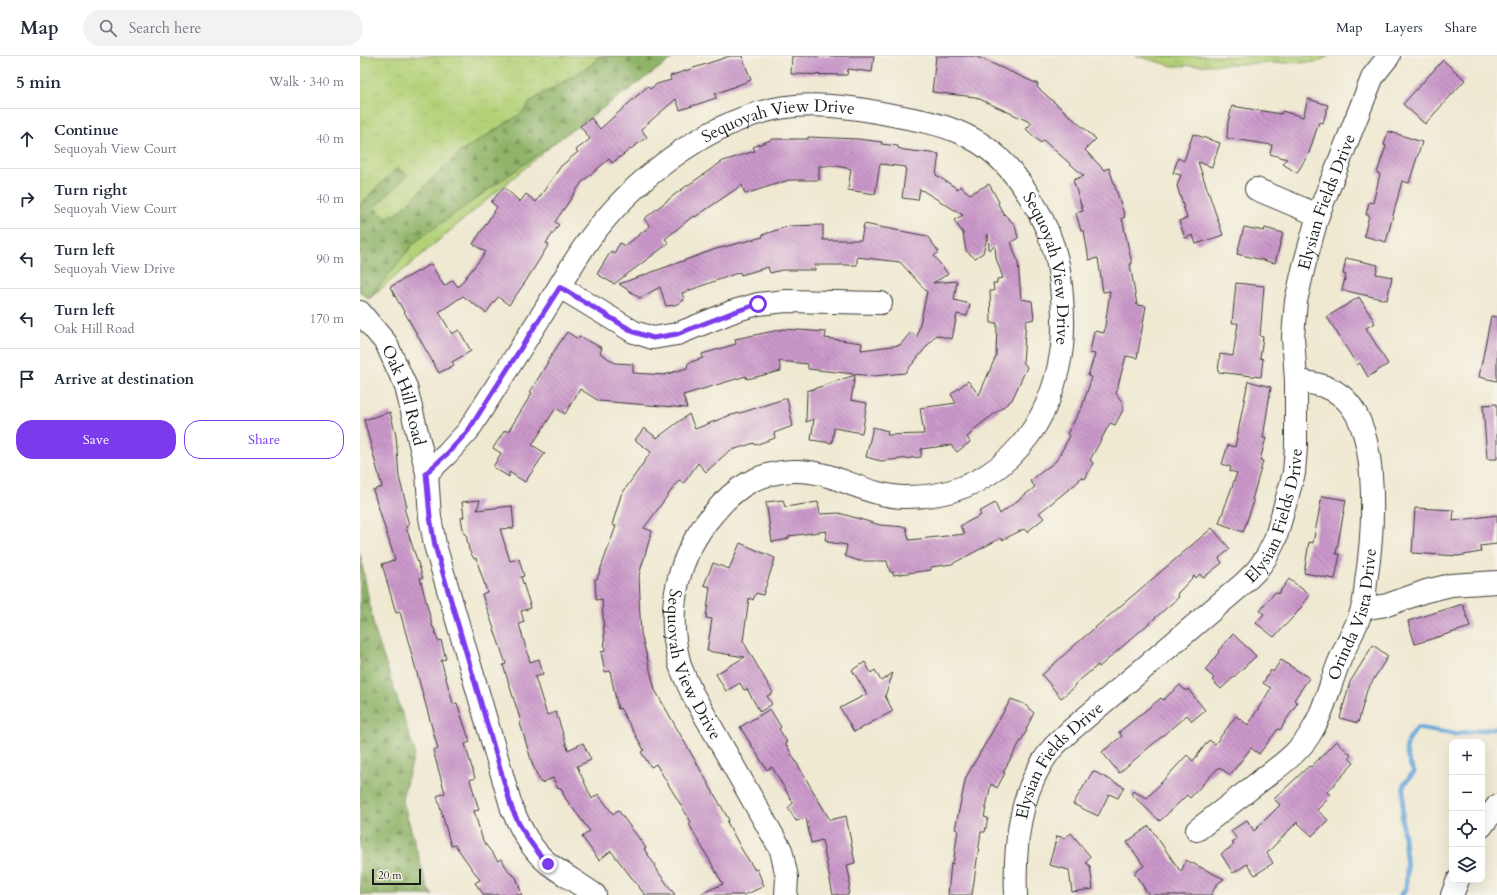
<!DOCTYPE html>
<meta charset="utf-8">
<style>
body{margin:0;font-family:Cardo,serif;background:#f2f2f3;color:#1f2937}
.controls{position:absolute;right:12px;bottom:12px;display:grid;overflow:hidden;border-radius:8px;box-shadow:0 4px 16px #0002}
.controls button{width:36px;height:36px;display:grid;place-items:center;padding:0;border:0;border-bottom:1px solid #e0e1e3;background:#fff;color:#1f2937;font:20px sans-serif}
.scale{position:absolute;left:12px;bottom:10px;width:49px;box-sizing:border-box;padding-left:4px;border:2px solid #1c1c1c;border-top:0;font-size:11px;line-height:14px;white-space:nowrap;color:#1c1c1c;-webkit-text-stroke:3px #f7f3e8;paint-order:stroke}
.stop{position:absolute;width:12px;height:12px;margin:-9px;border:3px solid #7c3aed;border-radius:50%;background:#fff}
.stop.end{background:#7c3aed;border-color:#fff;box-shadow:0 1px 4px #0008}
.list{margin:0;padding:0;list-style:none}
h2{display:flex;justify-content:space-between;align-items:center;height:52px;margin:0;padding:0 16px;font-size:17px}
h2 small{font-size:13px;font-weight:400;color:#747a83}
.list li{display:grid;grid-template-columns:26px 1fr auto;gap:12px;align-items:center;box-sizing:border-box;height:60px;padding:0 16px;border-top:1px solid #e0e1e3}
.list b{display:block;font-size:15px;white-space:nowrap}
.list p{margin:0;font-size:13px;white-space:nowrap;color:#747a83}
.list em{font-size:13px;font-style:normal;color:#747a83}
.actions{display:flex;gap:8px;padding:12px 16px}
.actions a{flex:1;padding:9px 0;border:1px solid #7c3aed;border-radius:16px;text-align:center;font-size:14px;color:#7c3aed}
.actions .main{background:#7c3aed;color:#fff}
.icon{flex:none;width:22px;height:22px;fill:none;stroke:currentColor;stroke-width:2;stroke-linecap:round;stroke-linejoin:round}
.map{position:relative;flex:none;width:1137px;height:839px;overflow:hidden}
header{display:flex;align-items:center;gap:24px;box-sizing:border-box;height:56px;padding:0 20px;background:#fff;border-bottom:1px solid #e0e1e3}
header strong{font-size:19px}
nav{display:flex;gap:22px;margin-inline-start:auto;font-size:14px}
.search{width:280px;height:36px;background:#f2f2f3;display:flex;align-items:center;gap:10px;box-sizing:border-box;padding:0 14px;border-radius:22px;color:#747a83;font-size:15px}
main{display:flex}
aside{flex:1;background:#fff}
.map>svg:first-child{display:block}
</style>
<header>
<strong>Map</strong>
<div class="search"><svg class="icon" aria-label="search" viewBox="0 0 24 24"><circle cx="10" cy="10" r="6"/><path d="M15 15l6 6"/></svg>Search here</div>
<nav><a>Map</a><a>Layers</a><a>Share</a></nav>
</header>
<main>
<aside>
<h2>5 min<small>Walk · 340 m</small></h2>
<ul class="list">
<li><svg class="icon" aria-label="ahead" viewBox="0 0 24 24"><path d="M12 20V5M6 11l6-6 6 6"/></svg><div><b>Continue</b><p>Sequoyah View Court</p></div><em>40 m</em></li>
<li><svg class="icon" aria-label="right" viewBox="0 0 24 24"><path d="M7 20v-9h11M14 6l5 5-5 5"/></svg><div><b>Turn right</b><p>Sequoyah View Court</p></div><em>40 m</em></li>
<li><svg class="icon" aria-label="left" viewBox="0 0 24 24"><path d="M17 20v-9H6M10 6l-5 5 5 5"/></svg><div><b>Turn left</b><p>Sequoyah View Drive</p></div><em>90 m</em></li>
<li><svg class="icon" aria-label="left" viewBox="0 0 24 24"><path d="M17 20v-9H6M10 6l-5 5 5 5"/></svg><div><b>Turn left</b><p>Oak Hill Road</p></div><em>170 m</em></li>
<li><svg class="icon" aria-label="arrive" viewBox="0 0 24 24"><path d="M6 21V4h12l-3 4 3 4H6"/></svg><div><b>Arrive at destination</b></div></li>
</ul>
<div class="actions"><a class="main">Save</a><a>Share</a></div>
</aside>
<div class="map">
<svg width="1137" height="839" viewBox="0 0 1137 839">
<defs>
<pattern id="grass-tufts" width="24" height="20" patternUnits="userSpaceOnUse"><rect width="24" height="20" fill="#b4d178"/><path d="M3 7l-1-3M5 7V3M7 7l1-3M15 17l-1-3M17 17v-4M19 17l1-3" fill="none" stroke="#9ab367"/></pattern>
<pattern id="forest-firs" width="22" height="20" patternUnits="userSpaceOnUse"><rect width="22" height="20" fill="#8fb368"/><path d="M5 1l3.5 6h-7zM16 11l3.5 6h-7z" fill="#749155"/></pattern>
<pattern id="building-back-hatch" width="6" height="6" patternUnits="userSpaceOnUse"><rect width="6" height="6" fill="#cb99cb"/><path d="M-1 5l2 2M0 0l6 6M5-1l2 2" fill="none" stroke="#a47ca4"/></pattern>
</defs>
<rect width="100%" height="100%" fill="#f7f3e8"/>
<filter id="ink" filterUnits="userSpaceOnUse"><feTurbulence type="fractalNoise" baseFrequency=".025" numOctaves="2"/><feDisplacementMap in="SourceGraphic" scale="8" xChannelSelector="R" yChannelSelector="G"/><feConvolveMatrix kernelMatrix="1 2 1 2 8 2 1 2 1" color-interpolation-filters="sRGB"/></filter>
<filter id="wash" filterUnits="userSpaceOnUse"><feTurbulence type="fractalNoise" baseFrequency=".012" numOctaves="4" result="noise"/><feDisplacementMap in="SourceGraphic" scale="16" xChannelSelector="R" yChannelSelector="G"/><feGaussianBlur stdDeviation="0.9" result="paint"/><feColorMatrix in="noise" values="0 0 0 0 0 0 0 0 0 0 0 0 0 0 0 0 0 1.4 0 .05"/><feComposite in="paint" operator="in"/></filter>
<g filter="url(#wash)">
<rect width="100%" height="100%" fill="#efe9d2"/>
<path fill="url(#grass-tufts)" stroke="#68764a" d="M0,0H298L9,243L0,236Z
M776,0H969L957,6L813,10Z"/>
<path fill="url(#forest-firs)" stroke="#566842" d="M239,0H316L55,186L9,243L0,236V148L37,112L48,119L14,152L25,161L37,158L99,97L162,57L171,45L231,9Z
M0,497L14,572L55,697L42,742L68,833L73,839H0Z"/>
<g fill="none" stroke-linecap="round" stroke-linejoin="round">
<path stroke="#68a6da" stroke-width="5" d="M1041,839L1046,834L1047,812L1042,762L1044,728L1054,716C1044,696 1042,690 1057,672L1095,678L1137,672"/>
</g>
<g id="blocks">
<path fill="url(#building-back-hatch)" d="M370,0H382L391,24L355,38L356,42L320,54L316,43L281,73L287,81L252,107L249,103L222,126L195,166L199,169L186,187L189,188L166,225L149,249L138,241L126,257L103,240L79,256L92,278L99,274L111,295L92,306L94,309L79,317L30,231L71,208L84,230L93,224L98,231L126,196L113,188L137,151L131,146L144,131L160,146L166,138L176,146L201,110L218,96L216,94L230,83L220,70L231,62L240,73L288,30L290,33L297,28L311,24L310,20Z
M432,0H514L512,16L488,13L487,19L431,18Z
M576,0H615L678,28L677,31L736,83L725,94L744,114L749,112L765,161L762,162L772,208H770L777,249L786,250L777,302L766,300L756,337L762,346L763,354L755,369L750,367L730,404L733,407L725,423L721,421L718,426L679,457L684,462L667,476L664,473L642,484L641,482L592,508L571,511V514L533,519V516H530L527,505H499L485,500L487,489L467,486L468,484H465L467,475L429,480V482L424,484L412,486L406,446L423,444L425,451L458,446L460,458L479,457L520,469L546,471L549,484L605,478L600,470L621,459L619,456L635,447L640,458L675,431L670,425L696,405L710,380L707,378L722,351L732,321L728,320L735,298L730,297L734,275L744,277L750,235L743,236L738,202L729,204L724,175H721L716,157L723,155L713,124L724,120L683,84L681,87L666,73L672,67L615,41L572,36Z
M1083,4L1105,24L1065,68L1043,48Z
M948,43L968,49L963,67L959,66L949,97L937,117L923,108L927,103L910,98L912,89L867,82L868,66L872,50L921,58L922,55L943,61Z
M1028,75L1062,86L1049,127L1042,125L1026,186L1004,180L1009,159H1006L1009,146L1013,147L1020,118L1017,117L1026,90L1024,89Z
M833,78L860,87L852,111L838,106L863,179L836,188L833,179L825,182L819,165L827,162L817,130L821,119L813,117L818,102L824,105Z
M448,81L498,83L522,86L521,88L538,90V92L544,94L579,98L576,119L598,133L600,130L610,138L629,128L639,146L638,148L643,157L655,169L658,182L651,186L658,206L661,243L672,245L674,263L666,265L663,306L667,311L652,344L612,375L613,376L607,381L610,386L597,396L591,389L561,393V401L521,405L506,401L513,371L528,375L527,379L564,378L560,352L596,347L591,338L608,325L619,339L636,300L637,267H631L630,235H634L633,227H637V223L643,222L636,202L635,190L629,194L628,178L623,197L615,202L606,195L603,177L594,164L603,159L560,133L558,144L542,142L546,111L520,108L515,138L488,134L491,113L477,110H459V124H429L385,138L382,129L335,161L333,160L305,183L309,187L254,228L237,218L251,195L254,197L260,187L265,190L290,170L284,163L318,136L363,105L395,95L393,91L413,83H448Z
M504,168L567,180L579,196L574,200L588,218L573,227L597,225L594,244L610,248L607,260L597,258L592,283L576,279L545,317L513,320L448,313V308L419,305L421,315L387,323L386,320L323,339L327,352L239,345L220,333L205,358L196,352L172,389L185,397L165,426L149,416V421L133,411L141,397L133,392L145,374L148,376L172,337L170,336L188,306H187L207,276L218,283L219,280L242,292L240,297L255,307L273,308V317L304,319L327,312L328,307L343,302L342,298L376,288L375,283L424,273L466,276L465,282L502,287L501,294L540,289L551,276L557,281L567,236L540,206L497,201V209H455V214H422L410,217L408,211L381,219L380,216L322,237L324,244L315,249L306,250L300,231L280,242L259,228L356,193L403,181L402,179L429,170L463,169V184H501Z
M884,171L904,175L905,172L923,177L915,207L877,198Z
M986,202L1018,209L1016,218L1032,221L1027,244L982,234L986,219L983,218Z
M876,227L904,230L900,280L903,281L900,302L903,303L901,321L858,316L860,298L873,300L878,267H872Z
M999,241L1015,267L1006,272L1028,308L1008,321L1000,307L997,309L967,261Z
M1131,260L1137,261V325L1119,321Z
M495,319L491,344L507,347L502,377L474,372L472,387L451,384L454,363L446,366L447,335Z
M888,325L911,331L903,382H906L900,404L903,405L892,444L894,445L883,476L859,467L877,417L870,415L871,411L862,408L868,389L875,391Z
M427,342L433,370L414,377L415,382L395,389L394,387L369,395L346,416L338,407L324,427L319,424L284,472L292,475L279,519L280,543H279L281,577L295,634L369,764L367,766L382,794L395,814L397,813L404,830L385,839H338L363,828L329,768L331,766L296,708L291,711L281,696L284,694L260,652L258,653L250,615L245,616L241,596L245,595L242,543L236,544L235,523H237L256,470L252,469L261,439L291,396L275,384L284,372L297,382L329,358L335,373L368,360L387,355Z
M1137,348V403H1127L1123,349Z
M30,356L36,380L39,421L47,451L44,452L49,468L46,471L63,522H60L73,572H74L78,585L81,584L86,603L81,604L93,648L97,647L110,686L105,688L115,722L110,724L119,754L114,755L123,785L138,805L141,803L150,817L156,821L162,839H124L115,827L120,824L95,789L91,790L77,740L85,737L73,694L78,693L40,556L36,557L22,508L35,504L13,434L22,431L4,364Z
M962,440L986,444L976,498H980L975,523L944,517L949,486L953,487Z
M120,444L117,454L152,450L154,472L140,473L150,505L159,503L164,520L161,521L171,552L161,555L164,566L159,568L170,606L179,603L183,618L175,621L187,659L196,656L208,694L223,687L231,704L217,710L232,743L238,738L253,758L258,754L286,792L284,793L295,809L294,810L315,839H285L251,795L239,804L222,781L230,775L205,742L201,732L198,733L193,722L181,727L173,710L160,667L161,666L143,609L146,608L122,538L127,536L116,502L114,503L109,494L106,478H104L101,462L104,461L102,446Z
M1055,452L1094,454L1093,465L1137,459V488L1120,490L1121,496L1098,500L1052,497Z
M852,472L870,493L859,502L862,507L843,522L840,518L836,522L834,520L817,538L819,541L739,611L738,609L714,629L715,631L701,642L682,619L716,588Z
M380,487L415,502L403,539L396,537L393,544L389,542L383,585L413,637L407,640L412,648L400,656L387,633L384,634L380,627L366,635L356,618L385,601L347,595L352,563L346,562L350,531L344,529L353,507L369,513Z
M929,523L950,539L936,558L914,581L896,567L904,558L900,555L915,536L918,538Z
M1103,548L1110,571L1055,588L1048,565Z
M873,578L896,600L861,633L852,624L854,622L845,614L859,596L858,595Z
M1013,589L1028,600L1007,634L998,667L980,662L990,626Z
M921,604L949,622L934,644L937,647L920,674L918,673L899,698L891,692L870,719L859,711L830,742L827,739L800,765L771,738L773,735L787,742L827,699L833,705L849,684L855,688L876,660L888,669L911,632L903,627L911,614L913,616Z
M505,606L511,617L515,614L521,625L533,617L525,640L533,655L494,676L480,652L507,638L492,614Z
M820,629L826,635L828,633L845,654L832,665L827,659L759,717L742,696L762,680L759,676L801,642L803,644Z
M651,643L664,648L674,657L666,673L667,674L643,716L645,717L637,732L631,728L624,761L628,762L625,776H621L612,839H588L591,807L593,808L598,774L595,773L606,721Z
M410,653L421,671L419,673L427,686L425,687L470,764L486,760L495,807L487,809L490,823L488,839H473L462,784L451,787L446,762L436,765L428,752L433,747L412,711L407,714L380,671Z
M976,685L991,699L989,702L994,707L967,736L971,740L957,754L968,764L952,780L937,766L907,797L913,807L895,819L887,808L873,817L861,798L874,789L872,786L877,783L871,775L887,764L894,775L920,749L914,743L949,710L951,711Z
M733,715L764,731L758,742L749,738L738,760L713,748Z
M789,770L821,816L826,804L864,823L857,828L851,839H789L774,817L784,810L767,786Z
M711,777L730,800L726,807L730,810L733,833L712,836L709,814L689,809L697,780L705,782Z"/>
</g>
</g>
<g filter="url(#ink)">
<use href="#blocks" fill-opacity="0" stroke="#3c3b37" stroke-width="1"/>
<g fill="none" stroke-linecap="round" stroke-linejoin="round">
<g stroke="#3c3b37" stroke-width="24">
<g id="minor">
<path d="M896,133L958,159"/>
<path d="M200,231L274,276L293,282L317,278L374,255L398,248L426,245L521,247"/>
<path id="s1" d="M0,256L26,287L46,331L67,417L70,461L75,489L152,753C161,773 171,794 189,808C204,819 220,828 235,839"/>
<path id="s2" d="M67,417L87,398L108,375C133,335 158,296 183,257C198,233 212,208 228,185C271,126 342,69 414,53C450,46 486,50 522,57C552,63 584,67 611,82C656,105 694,171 700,221C703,246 705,272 701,298C688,379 632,442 545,441C506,441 472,413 433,415C398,417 376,430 354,457C317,499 305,554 320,609C323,618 328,628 332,637L421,794L427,821L426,839"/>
<path d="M1002,553L1027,549L1066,535L1091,529L1137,526"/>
<path id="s3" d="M837,774C858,758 878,742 899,726C918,711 942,695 953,673C965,652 970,628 979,606C986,588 997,571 1002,553C1005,544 1005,535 1006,526C1013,481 1021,379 986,344C972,330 955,327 936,325"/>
<path id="s4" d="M656,839C654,791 659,735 690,695C696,687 704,681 711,674L883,528L897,514L907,500L915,484L934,417L936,391V325L933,281L936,245L944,210L958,159L1013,20L1029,0"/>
</g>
</g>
<g stroke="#3c3b37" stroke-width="24">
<path id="major" d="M1122,770L1137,750
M1092,839L1098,824"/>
</g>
<use href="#minor" stroke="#fff" stroke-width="22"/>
<use href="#major" stroke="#fff" stroke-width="22"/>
</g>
</g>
<g fill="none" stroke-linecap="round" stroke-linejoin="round" filter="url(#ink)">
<path stroke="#7c3aed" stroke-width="5" d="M188,808C172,791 161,774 152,753L75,490L70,461L66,417L87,398L108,375L200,231L274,276L293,282L317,278L374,256L398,248"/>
</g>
<g text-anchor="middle" stroke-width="3" stroke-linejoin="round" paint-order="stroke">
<g font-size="17" fill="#1c1c1c" stroke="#f7f3e8">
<text dy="6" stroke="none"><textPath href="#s2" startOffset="518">Sequoyah View Drive</textPath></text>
<text dy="6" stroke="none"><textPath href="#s4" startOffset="807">Elysian Fields Drive</textPath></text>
<text dy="6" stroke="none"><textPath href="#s2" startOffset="877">Sequoyah View Drive</textPath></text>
<text dy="6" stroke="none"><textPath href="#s1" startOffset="96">Oak Hill Road</textPath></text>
<text dy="6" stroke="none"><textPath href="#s4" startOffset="484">Elysian Fields Drive</textPath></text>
<text dy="6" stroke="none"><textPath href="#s3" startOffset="277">Orinda Vista Drive</textPath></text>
<text dy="6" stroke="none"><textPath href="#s2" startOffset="1571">Sequoyah View Drive</textPath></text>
<text dy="6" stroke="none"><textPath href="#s4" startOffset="148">Elysian Fields Drive</textPath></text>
</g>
</g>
</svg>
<div class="controls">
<button>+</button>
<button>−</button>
<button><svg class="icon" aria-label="locate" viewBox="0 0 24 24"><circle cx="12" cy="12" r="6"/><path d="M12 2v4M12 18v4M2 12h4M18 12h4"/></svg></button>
<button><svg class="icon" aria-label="layers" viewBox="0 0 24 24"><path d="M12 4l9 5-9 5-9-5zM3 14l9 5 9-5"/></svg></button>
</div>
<div class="scale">20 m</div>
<div class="stop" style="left:398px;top:248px"></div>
<div class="stop end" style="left:188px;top:808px"></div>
</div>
</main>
